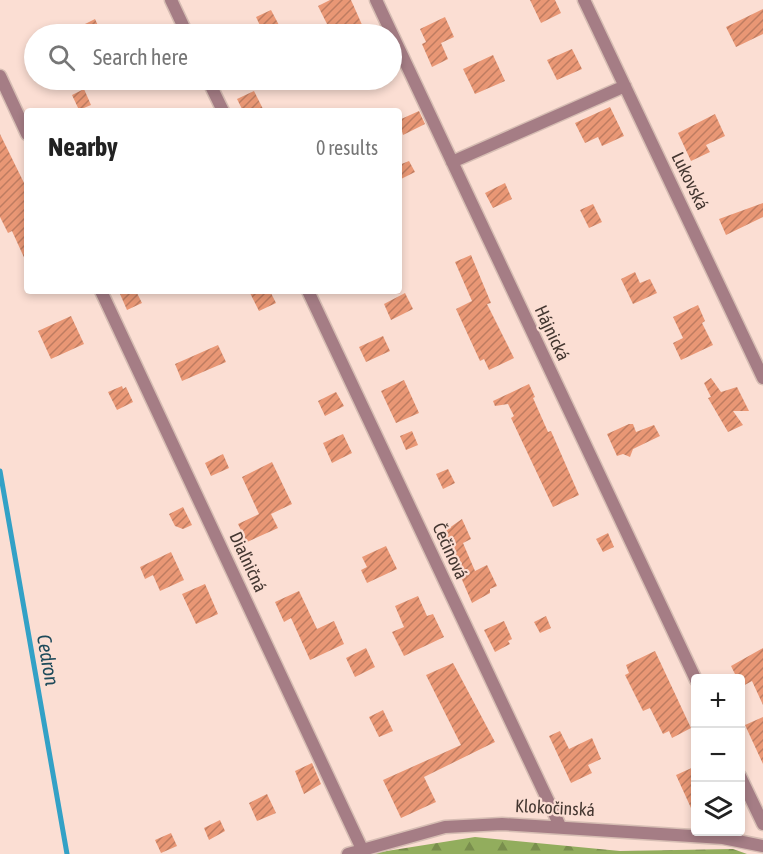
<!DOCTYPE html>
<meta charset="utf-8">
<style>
body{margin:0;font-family:"Asap Condensed",sans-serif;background:#f6f6f6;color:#222}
.controls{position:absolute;right:18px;bottom:18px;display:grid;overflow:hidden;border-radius:6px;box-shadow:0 3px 9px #0003}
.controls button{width:54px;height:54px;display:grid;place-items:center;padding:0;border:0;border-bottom:2px solid #e0e0e0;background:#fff;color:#222;font:30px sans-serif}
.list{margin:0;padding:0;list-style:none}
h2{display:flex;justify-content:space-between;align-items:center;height:78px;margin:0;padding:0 24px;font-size:26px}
h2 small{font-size:20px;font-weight:400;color:#767676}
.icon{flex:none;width:33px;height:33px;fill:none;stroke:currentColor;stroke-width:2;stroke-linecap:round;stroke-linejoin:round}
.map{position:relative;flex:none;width:763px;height:854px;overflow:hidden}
.search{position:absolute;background:#fff;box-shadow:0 3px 9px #0003;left:24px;top:24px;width:378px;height:66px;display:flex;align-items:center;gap:15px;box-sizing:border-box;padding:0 21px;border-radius:33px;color:#767676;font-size:22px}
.panel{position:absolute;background:#fff;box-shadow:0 3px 9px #0003;left:24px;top:108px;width:378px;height:186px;border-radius:6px}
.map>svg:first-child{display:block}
</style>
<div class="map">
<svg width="763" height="854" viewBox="0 0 763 854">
<defs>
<pattern id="forest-firs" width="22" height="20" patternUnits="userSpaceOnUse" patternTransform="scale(1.5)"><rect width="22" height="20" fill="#92ad5d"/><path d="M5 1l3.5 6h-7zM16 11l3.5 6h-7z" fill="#798e4d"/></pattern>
<pattern id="building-hatch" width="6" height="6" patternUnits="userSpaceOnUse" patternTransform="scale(1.5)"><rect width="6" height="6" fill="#e99775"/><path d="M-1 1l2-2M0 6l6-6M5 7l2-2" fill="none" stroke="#be7c61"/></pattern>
</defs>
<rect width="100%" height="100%" fill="#fbded3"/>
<path fill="url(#forest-firs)" d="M475,837L620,851L733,849L747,854H368Z"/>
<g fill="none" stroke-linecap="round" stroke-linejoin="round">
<path stroke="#33a1c6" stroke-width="5" d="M0,471L67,854"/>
</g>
<path fill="url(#building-hatch)" d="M330,0H351L363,27L346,34H332L318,6Z
M530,0H555L561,13L541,23Z
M763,9V34L736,47L726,27Z
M271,10L280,27L264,34L256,17Z
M445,17L454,37L441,43L448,59L432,67L422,44L426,42L420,29Z
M95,19L102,34H88L83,25Z
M572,49L582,69L557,80L547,60Z
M493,55L505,81L475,94L463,69Z
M84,89L91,105L79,110L72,95Z
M254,91L264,111H243L237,99Z
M610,107L624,136L602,146L598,137L585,143L575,123Z
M419,111L425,124L403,135L399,120Z
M715,114L725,136L706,145L710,152L691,161L678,133Z
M0,134L27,189V264L12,231L8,233L0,217Z
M409,161L415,172L399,180V165Z
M505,183L512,199L493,208L485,193Z
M763,203V217L726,235L719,219Z
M593,204L602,222L589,228L580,210Z
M471,255L491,303L487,304L514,358L489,370L484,359L480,361L456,309L472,301L455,262Z
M635,272L640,283L650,279L657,293L633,304L621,279Z
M127,291H136L142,303L127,310L120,294Z
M249,291H270L276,303L259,311Z
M405,293L413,309L391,320L384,304Z
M698,305L705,321L702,323L713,345L681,360L673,343L683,338L673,317Z
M71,316L84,344L51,359L38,331Z
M383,336L390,351L366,362L359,347Z
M218,345L226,362L182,381L175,364Z
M711,378L721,392L737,387L749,411H733L743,425L728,432L708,398L711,397L704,383Z
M404,380L419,413L396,423L381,391Z
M529,384L535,397L533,398L548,432L551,431L579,495L553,507L511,418L514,416L508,404L495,406L493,401Z
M122,386L123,389L126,387L133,402L117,410L108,392Z
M336,392L344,406L325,416L318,401Z
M629,424H633L636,432L654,425L660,436L633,449L630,457L623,454L617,456L607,434Z
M412,431L418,445L406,450L400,436Z
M343,434L352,453L332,463L323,443Z
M223,454L229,468L211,476L205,463Z
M272,462L292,504L271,514L278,528L247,542L238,524L259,514L242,477Z
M448,469L455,483L443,489L436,474Z
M183,507L192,525L183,529L175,526L169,514Z
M462,519L471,539L463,543L475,571L487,565L497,586L490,589V593L472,603L442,533Z
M608,533L614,547L603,552L596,539Z
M386,546L397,569L367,583L361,570L367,567L362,557Z
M171,552L184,580L160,591L153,575L145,579L140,567Z
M205,584L218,614L196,624L182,594Z
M299,591L317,629L334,621L344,644L310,660L291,618L284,622L275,602Z
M418,596L427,616L433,614L444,637L404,656L392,632L404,627L395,606Z
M546,616L551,628L540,633L534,622Z
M504,621L512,639L508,641L510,644L495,652L484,630Z
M366,648L375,667L355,677L346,658Z
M763,648V705L752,681L741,687V678H737L731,666Z
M655,651L691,728L672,738L669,731L663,734L650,708L643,711L625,675L629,673L626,665Z
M453,663L495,742L424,777L436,802L401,818L383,780L461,745L426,675Z
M383,710L393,731L379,737L369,717Z
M763,717V764L745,725Z
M560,731L569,749L592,738L601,759L588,765L592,773L571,783L549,736Z
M312,763L321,784L304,794L295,771Z
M696,766V819L676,775Z
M267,794L276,813L257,821L249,803Z
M220,820L225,831L209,840L204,828Z
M171,833L177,846L161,853L155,840Z"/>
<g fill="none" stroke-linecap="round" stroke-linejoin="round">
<g stroke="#d6bdb3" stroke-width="15">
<path id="minor" d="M171,0L187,34
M376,0L696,680
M584,0L763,378
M0,76L27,134
M208,80L223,111
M452,162L625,86
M101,291L362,849
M308,291L560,826
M740,776L763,824
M348,854L445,827L502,824L723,838L763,846"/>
</g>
<use href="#minor" stroke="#a57d85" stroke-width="12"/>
</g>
<g text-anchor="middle" stroke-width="4.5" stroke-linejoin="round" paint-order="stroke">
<g font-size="18" fill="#443731" stroke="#fbded3">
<text transform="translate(690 181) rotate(64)" y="6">Lukovská</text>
<text transform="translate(552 333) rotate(65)" y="6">Hájnická</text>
<text transform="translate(450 551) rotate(65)" y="6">Čečinová</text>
<text transform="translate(248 562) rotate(65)" y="6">Diaľničná</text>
<text transform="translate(555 808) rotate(3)" y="6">Klokočinská</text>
</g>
<g font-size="20" font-style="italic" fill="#1d4a5a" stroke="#fbded3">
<text transform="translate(48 660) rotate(80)" y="7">Cedron</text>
</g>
</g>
</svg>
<div class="controls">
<button>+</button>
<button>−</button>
<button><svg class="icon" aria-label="layers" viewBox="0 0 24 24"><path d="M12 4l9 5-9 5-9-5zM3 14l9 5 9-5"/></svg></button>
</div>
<div class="search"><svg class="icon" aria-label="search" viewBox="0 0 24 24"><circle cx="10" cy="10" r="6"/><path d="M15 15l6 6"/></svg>Search here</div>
<section class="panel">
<h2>Nearby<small>0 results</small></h2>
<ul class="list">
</ul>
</section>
</div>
